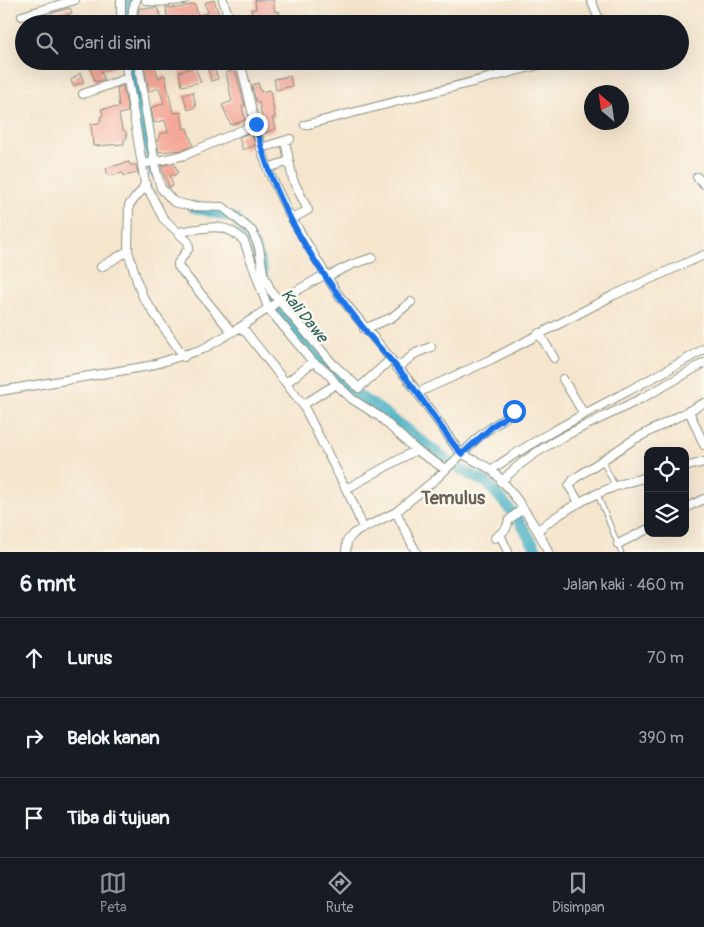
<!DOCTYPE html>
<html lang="id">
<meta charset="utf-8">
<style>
body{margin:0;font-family:Pangolin,sans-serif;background:#20242c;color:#f1f3f6}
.controls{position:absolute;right:15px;bottom:15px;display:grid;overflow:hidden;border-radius:10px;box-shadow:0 5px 20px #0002}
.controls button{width:45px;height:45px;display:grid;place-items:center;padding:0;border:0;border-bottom:1px solid #363941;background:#171b24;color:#f1f3f6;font:25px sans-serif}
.compass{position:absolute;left:584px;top:85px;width:45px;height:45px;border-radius:50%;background:#171b24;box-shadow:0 5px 20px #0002;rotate:331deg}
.stop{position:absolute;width:15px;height:15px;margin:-11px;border:4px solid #1a73e8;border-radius:50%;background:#fff}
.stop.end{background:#1a73e8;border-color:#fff;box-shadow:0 1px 5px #0008}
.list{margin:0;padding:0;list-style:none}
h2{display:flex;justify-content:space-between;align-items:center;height:65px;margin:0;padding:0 20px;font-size:21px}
h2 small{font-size:16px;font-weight:400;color:#9ea1a6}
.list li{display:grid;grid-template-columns:32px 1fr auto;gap:15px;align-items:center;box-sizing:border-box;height:80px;padding:0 20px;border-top:1px solid #363941}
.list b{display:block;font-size:19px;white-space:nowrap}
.list em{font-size:16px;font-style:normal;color:#9ea1a6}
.icon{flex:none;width:28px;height:28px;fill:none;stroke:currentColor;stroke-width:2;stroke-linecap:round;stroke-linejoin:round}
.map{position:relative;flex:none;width:704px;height:552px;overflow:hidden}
.search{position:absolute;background:#171b24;box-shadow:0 5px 20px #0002;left:15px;right:15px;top:15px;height:55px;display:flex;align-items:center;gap:12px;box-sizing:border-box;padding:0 18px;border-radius:28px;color:#9ea1a6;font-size:19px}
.sheet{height:305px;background:#171b24}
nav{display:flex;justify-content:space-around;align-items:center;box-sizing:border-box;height:70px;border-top:1px solid #363941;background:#171b24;font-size:14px;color:#9ea1a6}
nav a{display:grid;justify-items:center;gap:2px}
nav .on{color:#8c9099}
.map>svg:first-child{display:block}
</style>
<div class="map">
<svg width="704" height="552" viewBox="0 0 704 552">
<rect width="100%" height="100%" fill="#fbf7ec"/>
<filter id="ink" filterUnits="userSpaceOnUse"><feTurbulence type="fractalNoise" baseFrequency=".02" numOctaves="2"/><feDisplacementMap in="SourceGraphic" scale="10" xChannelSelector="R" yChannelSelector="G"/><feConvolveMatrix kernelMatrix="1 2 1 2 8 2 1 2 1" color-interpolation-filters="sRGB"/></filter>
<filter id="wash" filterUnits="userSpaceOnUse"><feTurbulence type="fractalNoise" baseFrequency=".0096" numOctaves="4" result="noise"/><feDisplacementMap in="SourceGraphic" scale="20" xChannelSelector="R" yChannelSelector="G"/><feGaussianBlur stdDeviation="1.12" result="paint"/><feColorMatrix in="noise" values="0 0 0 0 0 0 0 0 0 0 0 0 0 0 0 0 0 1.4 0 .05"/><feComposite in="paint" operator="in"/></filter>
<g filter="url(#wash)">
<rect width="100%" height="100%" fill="#f5e5cd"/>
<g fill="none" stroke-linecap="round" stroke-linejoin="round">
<path stroke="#44aec3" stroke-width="11" d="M126,24L129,0
M131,61L154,172
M193,207L234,218L254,244L262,269L264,289L273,307L334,375L354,393L378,408L445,459L465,472L487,483L518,519L538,552"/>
</g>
<g id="blocks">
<path fill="#f4a697" d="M214,0L222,24H200L199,22L188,24L186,18L167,17L166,7L178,8L195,4L198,16L208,13L205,3Z
M255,0H273L275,12L279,11L280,20L261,24L260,14L252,15L251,9H256Z
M70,8L72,13L54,20L52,13Z
M139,8H157L165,23L138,24Z
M92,61H114L116,67L101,71L104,80L95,82L89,64Z
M153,61L159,78L165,75L173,113L181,112L184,129L187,128L193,146L183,150L159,152L157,140L159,139V134L168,132L165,120L154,123L151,108L164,103L159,88L149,91L144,64Z
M206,61H212L218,79L211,81Z
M195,67L201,82L182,86L179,72Z
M235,70L245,105L242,106L245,120L231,125L222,105L232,101L226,73Z
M80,73L84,82L73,86L71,80Z
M290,76L292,86L276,90L274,79Z
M258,83L261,92L270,90L275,118H272L276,129L265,133L259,101L256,102L252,85Z
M123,86L128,112L119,114L122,129L126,132L127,138L124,140V144L93,146L91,124L100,123L101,116L103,115L101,109L119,107L117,88Z
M193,92L196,107L188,110L183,95Z
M251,132L255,145L243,150L239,137Z
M129,162L130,165H136L138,173L124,176L123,173L108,176L106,168Z
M174,163L178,172L175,175H170L173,186L169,188L161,166Z"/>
</g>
</g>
<g filter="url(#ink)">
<use href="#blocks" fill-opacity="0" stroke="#8a9180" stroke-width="1"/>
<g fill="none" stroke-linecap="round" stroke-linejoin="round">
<g stroke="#8a9180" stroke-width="6">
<path id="service" d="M602,460L615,486
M597,493L621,552"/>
</g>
<g stroke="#8a9180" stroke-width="10">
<path id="minor" d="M121,0V24
M146,0L155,2L184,0
M223,0L231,24
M591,0L601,24
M22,16L75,0
M132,24L133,9L136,0
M125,61L145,183L142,190L129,205L128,251L138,284L143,297L184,357
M138,61L156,171L161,188L174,202L191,206L223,207L252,231L259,247L263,273L271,291L332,363L359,388L390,360
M240,61L261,148L269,172L288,212L337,293L410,382L458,450C467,459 481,462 491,470C508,483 540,531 548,552
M83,94L128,78
M305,125L554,61
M285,141L293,180L308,210L292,219
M261,148L290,139
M143,164L185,155L256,124
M268,168L289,161
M697,177L704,184
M145,183L163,218L188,242L189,248L178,263V266L231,331
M179,232C205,228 225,220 244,241L268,308L313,362
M101,267L128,251
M326,277L353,264L372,258
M239,328L279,301L324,275
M364,329L391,318L411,302
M539,333L554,358
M397,368L416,353L431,347
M563,379L584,414
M286,383L313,362L326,371L336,384
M0,391L149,366L203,349L239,328L246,332L303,405L352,501L363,528
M417,393L492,359L614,295L704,255
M303,405L336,384L352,399L380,417L416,450
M689,411L704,445
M685,467L704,462
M491,470C558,423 634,391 704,349
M501,482C538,442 593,424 640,399C662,388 683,375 704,363
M346,489L416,450L445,469
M579,502L569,486L574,479L633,440L704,403
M685,508L704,499
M396,512L416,552
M538,530C571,504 606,486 648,477
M500,534L508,552
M495,538L506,529L509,520L522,509
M618,544L648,529
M346,552L347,541L354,533L396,512L437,478L481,435L514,411"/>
</g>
<use href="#service" stroke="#fff" stroke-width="4"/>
<use href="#minor" stroke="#fff" stroke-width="8"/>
</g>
</g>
<g fill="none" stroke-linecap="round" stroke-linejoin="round" filter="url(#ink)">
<path stroke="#1a73e8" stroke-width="6" d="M256,124C271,200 317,270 365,330C379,348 395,364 409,382C426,404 441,428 458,450L462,454L494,425L514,411"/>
</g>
<g text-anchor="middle" stroke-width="5" stroke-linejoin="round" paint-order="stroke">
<g font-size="16" font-style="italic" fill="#2a5f5f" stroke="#fbf7ec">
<text transform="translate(305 315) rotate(51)" y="6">Kali Dawe</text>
</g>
<g font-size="18" font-weight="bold" fill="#6a6257" stroke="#fbf7ec">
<text x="453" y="504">Temulus</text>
</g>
</g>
</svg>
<div class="controls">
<button><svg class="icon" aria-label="locate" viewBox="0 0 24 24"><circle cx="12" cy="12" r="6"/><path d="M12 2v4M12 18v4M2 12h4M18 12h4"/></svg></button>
<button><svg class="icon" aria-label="layers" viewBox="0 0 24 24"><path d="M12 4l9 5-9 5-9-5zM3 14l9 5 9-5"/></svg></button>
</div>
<svg class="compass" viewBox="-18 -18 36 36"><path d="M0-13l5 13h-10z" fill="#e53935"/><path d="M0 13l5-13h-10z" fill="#9ea1a6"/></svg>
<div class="stop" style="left:514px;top:411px"></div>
<div class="stop end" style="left:256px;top:124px"></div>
<div class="search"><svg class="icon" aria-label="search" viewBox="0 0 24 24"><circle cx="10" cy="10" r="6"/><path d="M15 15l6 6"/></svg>Cari di sini</div>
</div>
<section class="sheet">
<h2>6 mnt<small>Jalan kaki · 460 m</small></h2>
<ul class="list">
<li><svg class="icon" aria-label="ahead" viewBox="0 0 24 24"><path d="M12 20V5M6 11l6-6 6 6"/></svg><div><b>Lurus</b></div><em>70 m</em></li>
<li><svg class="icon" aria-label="right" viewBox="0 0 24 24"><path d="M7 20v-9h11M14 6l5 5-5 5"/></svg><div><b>Belok kanan</b></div><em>390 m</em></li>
<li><svg class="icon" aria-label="arrive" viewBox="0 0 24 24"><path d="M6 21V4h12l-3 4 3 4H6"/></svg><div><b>Tiba di tujuan</b></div></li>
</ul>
</section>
<nav>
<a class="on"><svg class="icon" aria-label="map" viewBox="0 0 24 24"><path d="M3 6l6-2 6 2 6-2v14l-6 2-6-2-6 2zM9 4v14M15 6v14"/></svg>Peta</a>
<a><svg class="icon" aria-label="directions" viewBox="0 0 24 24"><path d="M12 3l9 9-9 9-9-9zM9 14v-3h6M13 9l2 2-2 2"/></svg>Rute</a>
<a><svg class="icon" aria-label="saved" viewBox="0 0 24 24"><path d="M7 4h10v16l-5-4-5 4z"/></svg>Disimpan</a>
</nav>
